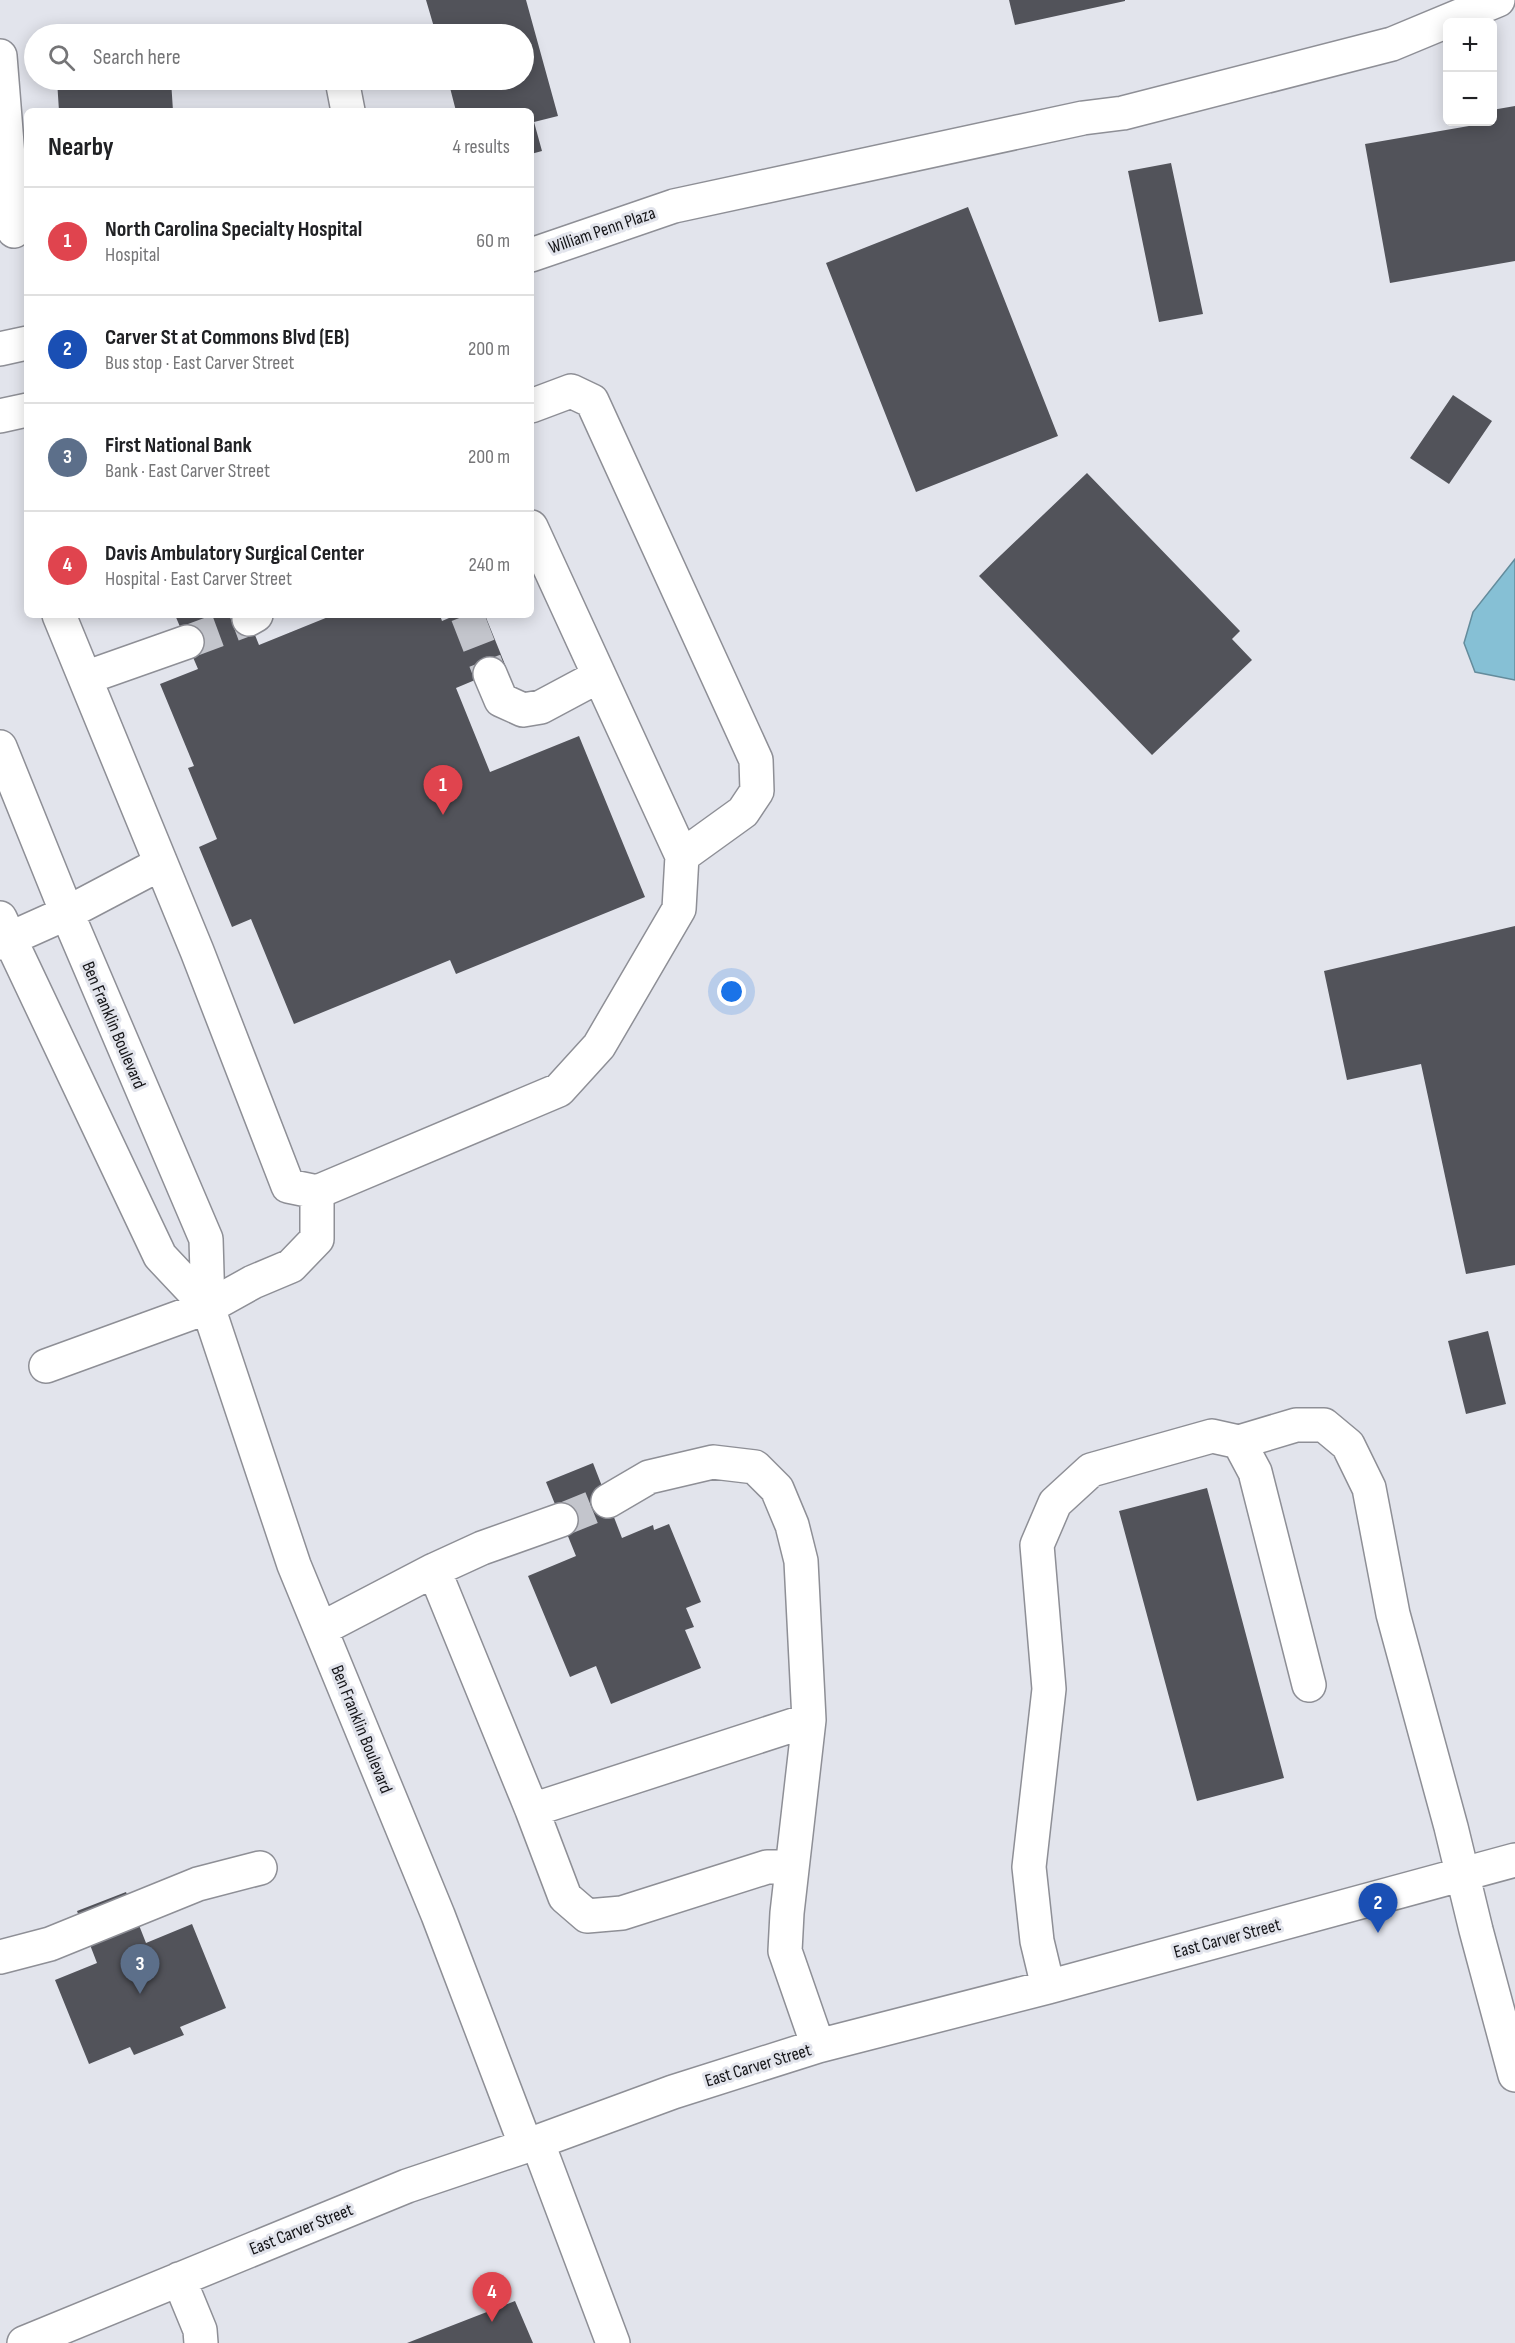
<!DOCTYPE html>
<meta charset="utf-8">
<style>
body{margin:0;font-family:"Sofia Sans Condensed",sans-serif;background:#f6f6f6;color:#202124}
.controls{position:absolute;right:18px;top:18px;display:grid;overflow:hidden;border-radius:9px;box-shadow:0 3px 15px #0003}
.controls button{width:54px;height:54px;display:grid;place-items:center;padding:0;border:0;border-bottom:2px solid #e0e0e0;background:#fff;color:#202124;font:30px sans-serif}
.you{position:absolute;left:732px;top:992px;width:21px;height:21px;margin:-15px;border:4px solid #fff;border-radius:50%;background:#1a73e8;box-shadow:0 0 0 9px #1a73e833}
.badge{display:grid;place-items:center;width:39px;height:39px;border-radius:50%;background:#111827;color:#fff;font-size:20px;font-weight:700}
.pin{position:absolute;translate:-50% -50px;filter:drop-shadow(0 2px 3px #0008)}
.pin::after{content:'';position:absolute;top:32px;width:21px;height:18px;background:inherit;clip-path:polygon(0 0,100% 0,50% 100%)}
.list{margin:0;padding:0;list-style:none}
h2{display:flex;justify-content:space-between;align-items:center;height:78px;margin:0;padding:0 24px;font-size:26px}
h2 small{font-size:20px;font-weight:400;color:#757577}
.list li{display:grid;grid-template-columns:39px 1fr auto;gap:18px;align-items:center;box-sizing:border-box;height:108px;padding:0 24px;border-top:2px solid #e0e0e0}
.list b{display:block;font-size:22px;white-space:nowrap}
.list p{margin:0;font-size:20px;white-space:nowrap;color:#757577}
.list em{font-size:20px;font-style:normal;color:#757577}
.icon{flex:none;width:33px;height:33px;fill:none;stroke:currentColor;stroke-width:2;stroke-linecap:round;stroke-linejoin:round}
.map{position:relative;flex:none;width:1515px;height:2343px;overflow:hidden}
.search{position:absolute;background:#fff;box-shadow:0 3px 15px #0003;left:24px;top:24px;width:510px;height:66px;display:flex;align-items:center;gap:15px;box-sizing:border-box;padding:0 21px;border-radius:33px;color:#757577;font-size:22px}
.panel{position:absolute;background:#fff;box-shadow:0 3px 15px #0003;left:24px;top:108px;width:510px;height:510px;border-radius:9px}
.map>svg:first-child{display:block}
</style>
<div class="map">
<svg width="1515" height="2343" viewBox="0 0 1515 2343">
<rect width="100%" height="100%" fill="#e2e4ec"/>
<path fill="#86c0d5" stroke="#648c9c" stroke-width="1.5" d="M1515,559V680L1475,672L1464,643L1473,612Z"/>
<path fill="#52535a" d="M426,0H526L558,116L534,122L542,151L531,154V111H456L448,80H524V34H436Z
M1009,0H1125V1L1015,25Z
M57,80H171L173,111H59Z
M1515,106V261L1390,283L1365,144L1492,122V110Z
M1171,163L1203,314L1159,322L1128,171Z
M968,207L1058,436L916,492L826,263Z
M1453,395L1492,421L1449,484L1410,458Z
M1087,473L1240,631L1232,639L1252,660L1152,755L979,576Z
M175,615H247L259,645L333,615H440L442,621L456,615H485L506,667L456,688L490,772L579,736L645,897L456,974L450,960L294,1024L251,919L232,927L199,847L217,839L188,768L194,766L160,684L198,669Z
M1515,926V1265L1466,1274L1421,1064L1347,1080L1324,971Z
M1488,1331L1506,1404L1466,1414L1448,1341Z
M593,1463L622,1538L653,1525L654,1530L669,1524L701,1602L686,1608L694,1627L685,1630L701,1668L611,1704L596,1666L570,1677L528,1576L576,1556L546,1482Z
M1207,1488L1284,1778L1197,1801L1119,1511Z
M126,1892L146,1943L192,1924L226,2008L180,2027L184,2035L134,2055L130,2047L89,2064L55,1980L97,1963L77,1911Z
M515,2301L533,2343H407Z"/>
<g fill="none" stroke-linecap="round" stroke-linejoin="round">
<path stroke="#c3c5cc" stroke-width="33" stroke-dasharray="33 16" stroke-linecap="butt" d="M467,615L490,674
M187,642L249,619
M561,1520L608,1501"/>
<g stroke="#8e8f96" stroke-width="36">
<path id="minor" d="M0,56L14,231
M342,80L348,111
M531,255L674,206L1083,118L1123,113L1392,44L1498,0
M0,349L27,343
M531,406L571,391L592,401L756,760L757,791L743,812L682,856
M0,416L27,410
M59,615L197,951L288,1186L317,1192L559,1090L599,1046L679,909L682,856L531,527
M249,619L256,615
M490,674L501,700L523,710L541,707L599,676
M85,678L187,642
M0,747L67,913L206,1239L208,1307L294,1565L438,1915L526,2146
M0,918L160,1256L208,1307
M0,943L67,913L160,864
M46,1366L208,1307L253,1282L291,1266L317,1239V1192
M1239,1442L1296,1425H1324L1348,1445L1369,1488L1393,1614L1451,1827L1476,1930L1515,2075
M608,1501L649,1477L713,1462L755,1467L777,1489L792,1525L801,1561L809,1720L787,1913L785,1951L818,2046
M434,1570L532,1810L809,1720
M321,1629L434,1570L482,1548L561,1520
M532,1810L565,1897L587,1916L622,1913L767,1867H792
M0,1957L50,1944L198,1884L260,1868
M1048,1987L1037,1941L1029,1867L1049,1689L1037,1545L1055,1503L1091,1470L1212,1436L1239,1442L1255,1472L1309,1685
M537,2141L613,2343
M179,2279L200,2330L201,2343
M24,2343L407,2186L526,2146L673,2092L818,2046L1048,1987L1515,1860"/>
</g>
<use href="#minor" stroke="#fff" stroke-width="33"/>
</g>
<g text-anchor="middle" stroke-width="6" stroke-linejoin="round" paint-order="stroke">
<g font-size="18" fill="#141417" stroke="#e2e4ec">
<text transform="translate(602 230) rotate(-19)" y="6">William Penn Plaza</text>
<text transform="translate(114 1025) rotate(67)" y="6">Ben Franklin Boulevard</text>
<text transform="translate(362 1729) rotate(68)" y="6">Ben Franklin Boulevard</text>
<text transform="translate(1227 1938) rotate(-15)" y="6">East Carver Street</text>
<text transform="translate(758 2065) rotate(-17)" y="6">East Carver Street</text>
<text transform="translate(301 2229) rotate(-22)" y="6">East Carver Street</text>
</g>
</g>
</svg>
<div class="controls">
<button>+</button>
<button>−</button>
</div>
<div class="you"></div>
<div class="pin badge" style="left:443px;top:815px;background:#e0444e">1</div>
<div class="pin badge" style="left:1378px;top:1933px;background:#1a4fb4">2</div>
<div class="pin badge" style="left:140px;top:1994px;background:#5c6f8a">3</div>
<div class="pin badge" style="left:492px;top:2322px;background:#e0444e">4</div>
<div class="search"><svg class="icon" aria-label="search" viewBox="0 0 24 24"><circle cx="10" cy="10" r="6"/><path d="M15 15l6 6"/></svg>Search here</div>
<section class="panel">
<h2>Nearby<small>4 results</small></h2>
<ul class="list">
<li><span class="badge" style="background:#e0444e">1</span><div><b>North Carolina Specialty Hospital</b><p>Hospital</p></div><em>60 m</em></li>
<li><span class="badge" style="background:#1a4fb4">2</span><div><b>Carver St at Commons Blvd (EB)</b><p>Bus stop · East Carver Street</p></div><em>200 m</em></li>
<li><span class="badge" style="background:#5c6f8a">3</span><div><b>First National Bank</b><p>Bank · East Carver Street</p></div><em>200 m</em></li>
<li><span class="badge" style="background:#e0444e">4</span><div><b>Davis Ambulatory Surgical Center</b><p>Hospital · East Carver Street</p></div><em>240 m</em></li>
</ul>
</section>
</div>
